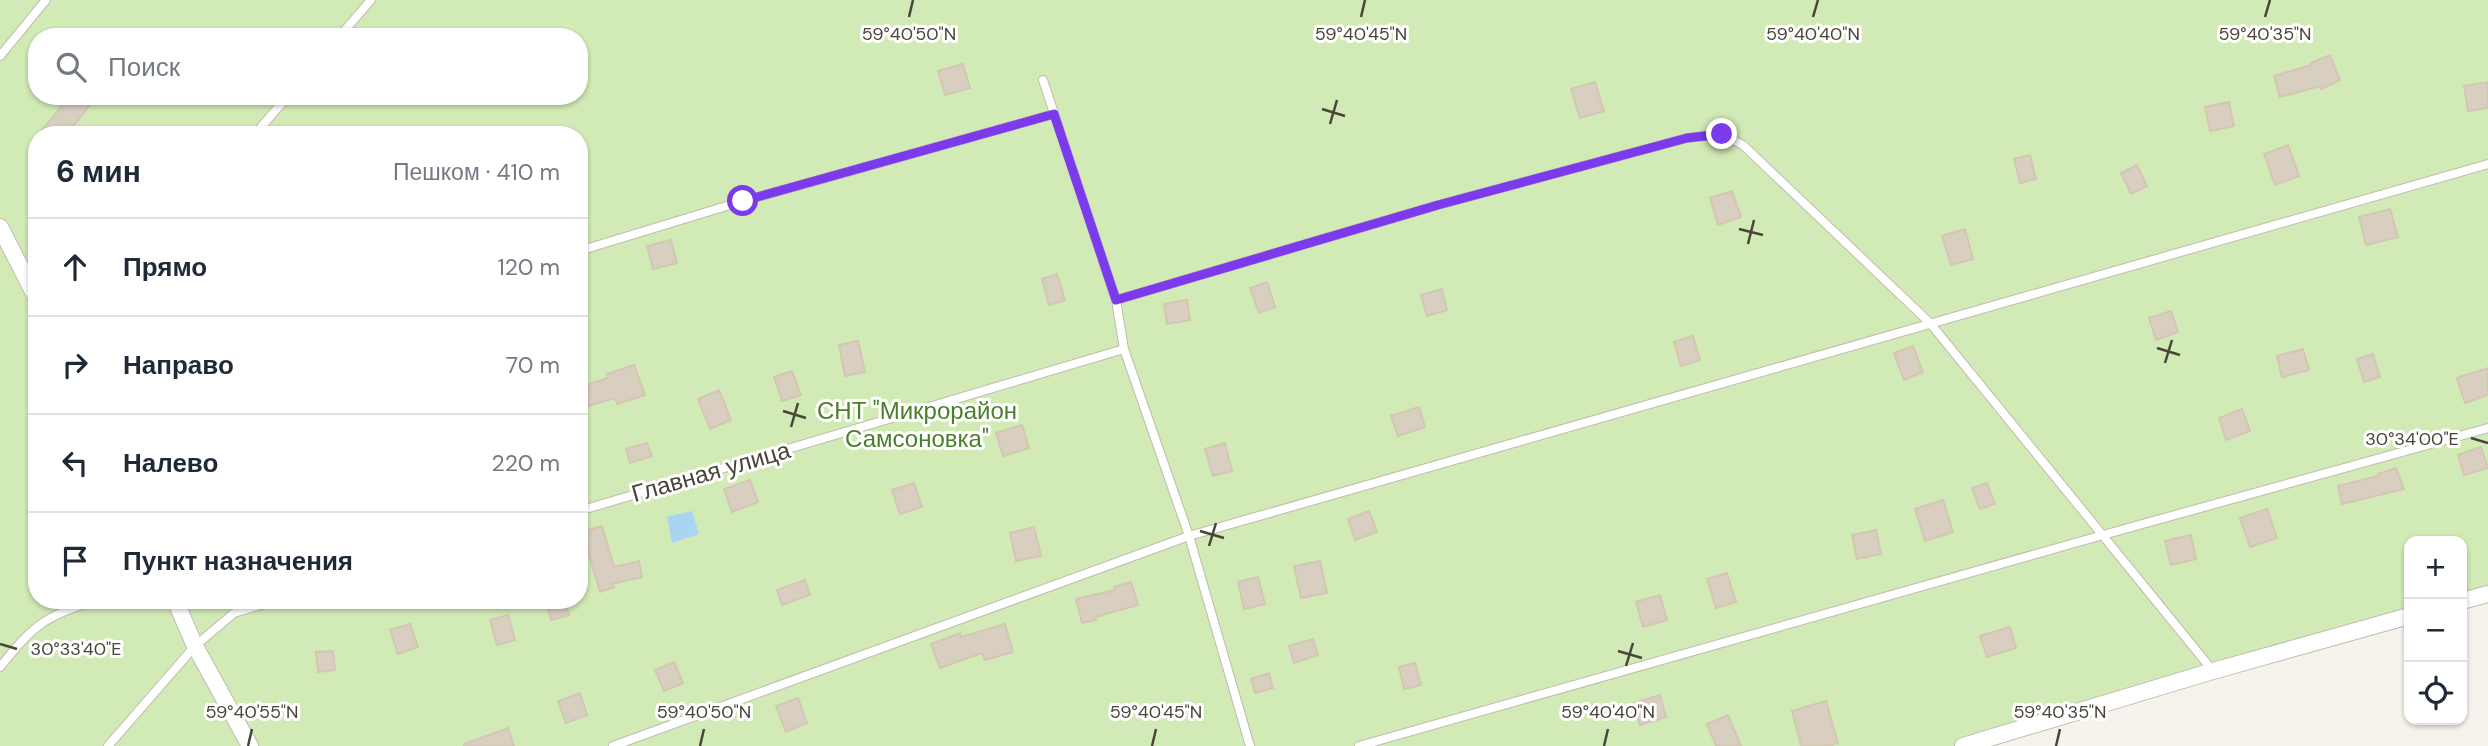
<!DOCTYPE html>
<html lang="ru">
<meta charset="utf-8">
<style>
body{margin:0;font-family:"DM Sans",sans-serif;background:#f2f2f3;color:#1f2937}
.controls{position:absolute;right:21px;bottom:21px;display:grid;overflow:hidden;border-radius:14px;box-shadow:0 2px 5px #0004}
.controls button{width:63px;height:63px;display:grid;place-items:center;padding:0;border:0;border-bottom:2px solid #e0e1e3;background:#fff;color:#1f2937;font:35px sans-serif}
.stop{position:absolute;width:21px;height:21px;margin:-16px;border:5px solid #7c3aed;border-radius:50%;background:#fff}
.stop.end{background:#7c3aed;border-color:#fff;box-shadow:0 2px 7px #0008}
.list{margin:0;padding:0;list-style:none}
h2{display:flex;justify-content:space-between;align-items:center;height:91px;margin:0;padding:0 28px;font-size:30px}
h2 small{font-size:23px;font-weight:400;color:#747a83}
.list li{display:grid;grid-template-columns:46px 1fr auto;gap:21px;align-items:center;box-sizing:border-box;height:98px;padding:0 28px;border-top:2px solid #e0e1e3}
.list b{display:block;font-size:26px;white-space:nowrap}
.list em{font-size:23px;font-style:normal;color:#747a83}
.icon{flex:none;width:38px;height:38px;fill:none;stroke:currentColor;stroke-width:2;stroke-linecap:round;stroke-linejoin:round}
.map{position:relative;flex:none;width:2488px;height:746px;overflow:hidden}
.search{position:absolute;background:#fff;box-shadow:0 2px 5px #0004;left:28px;top:28px;width:560px;height:77px;display:flex;align-items:center;gap:18px;box-sizing:border-box;padding:0 24px;border-radius:28px;color:#747a83;font-size:26px}
.panel{position:absolute;background:#fff;box-shadow:0 2px 5px #0004;left:28px;top:126px;width:560px;height:483px;border-radius:28px}
.map>svg:first-child{display:block}
</style>
<div class="map">
<svg width="2488" height="746" viewBox="0 0 2488 746">
<rect width="100%" height="100%" fill="#f6f3ec"/>
<path fill="#d2eab5" fill-rule="evenodd" d="M0,0H2488V594L2462,601V541H2409V616L1963,746H0ZM37,37H579V96H37ZM37,135H579V600H37Z"/>
<path fill="#a9d4f2" d="M692,511L699,534L672,543L667,517Z"/>
<path fill="#d8cfc1" stroke="#d3c7b4" stroke-width="2" d="M2330,55L2340,80L2321,89L2320,86L2280,97L2274,76L2311,65V63Z
M963,64L970,88L945,95L938,71Z
M1595,82L1604,111L1580,118L1571,89Z
M2488,82V108L2468,111L2464,86Z
M70,96H78L89,106L66,135H38Z
M2229,102L2234,126L2210,131L2205,107Z
M2288,145L2299,176L2275,185L2264,154Z
M2030,155L2036,179L2020,183L2014,159Z
M2137,165L2147,186L2131,194L2121,173Z
M1732,191L1741,217L1718,225L1710,198Z
M2390,209L2398,237L2366,245L2359,217Z
M1965,229L1973,259L1951,265L1942,236Z
M671,240L677,263L653,269L647,246Z
M1057,274L1065,300L1049,305L1042,279Z
M1267,282L1275,307L1259,313L1250,288Z
M1442,289L1447,310L1427,316L1421,295Z
M1187,300L1190,320L1167,324L1164,304Z
M2171,311L2178,332L2156,340L2149,318Z
M1693,336L1700,360L1681,366L1674,342Z
M858,341L865,372L845,376L839,345Z
M1913,346L1923,372L1904,380L1894,353Z
M2303,349L2309,370L2282,377L2277,356Z
M2373,354L2380,377L2364,382L2357,359Z
M634,365L645,395L617,404L615,398L585,407L579,387L608,378L607,374Z
M2488,368V395L2465,403L2457,378Z
M792,371L801,395L782,401L774,377Z
M719,390L731,420L710,429L698,399Z
M1419,407L1425,427L1398,436L1391,416Z
M2242,409L2250,431L2226,440L2219,418Z
M1022,425L1029,448L1003,456L996,433Z
M647,443L652,456L630,463L626,449Z
M1225,443L1232,471L1213,476L1205,449Z
M2481,447L2488,468L2464,475L2458,455Z
M2396,468L2404,489L2342,504L2338,486L2378,476V474Z
M750,480L758,502L732,512L724,489Z
M914,483L922,507L900,514L892,490Z
M1987,483L1995,504L1980,509L1972,488Z
M1943,500L1953,532L1925,541L1915,509Z
M2267,509L2277,538L2250,547L2240,518Z
M1369,511L1377,532L1355,540L1348,519Z
M602,526L614,567L639,561L642,577L612,584L614,587L600,592L582,532Z
M1034,527L1041,556L1016,561L1010,533Z
M1876,530L1881,554L1857,559L1852,535Z
M2191,535L2196,559L2171,565L2165,541Z
M1320,561L1327,593L1301,598L1294,566Z
M1727,573L1736,602L1716,608L1707,579Z
M1258,577L1265,604L1244,609L1238,582Z
M805,580L810,595L782,605L777,590Z
M1131,582L1138,605L1095,617L1096,620L1082,623L1076,599L1115,590L1114,587Z
M1660,595L1667,620L1643,627L1636,602Z
M565,600L569,615L551,620L547,604Z
M508,615L515,640L497,645L490,620Z
M410,624L418,647L398,654L390,630Z
M1005,624L1013,652L985,660L982,653L940,668L931,644L960,633L961,637Z
M2010,627L2016,648L1987,657L1980,636Z
M1313,639L1318,655L1294,663L1289,646Z
M333,651L335,670L318,672L316,652Z
M674,662L683,683L664,691L655,670Z
M1415,663L1421,685L1404,689L1399,667Z
M1269,673L1273,688L1255,693L1251,679Z
M580,693L587,715L566,723L558,701Z
M1660,695L1666,717L1640,725L1634,703Z
M798,698L807,723L786,732L776,706Z
M1826,701L1838,743L1828,746H1801L1792,711Z
M1728,715L1741,746H1716L1707,724Z
M508,728L514,746H464V744Z"/>
<g fill="none" stroke-linecap="round" stroke-linejoin="round">
<g stroke="#c2bbae" stroke-width="10">
<path id="lane" d="M339,37L371,0
M0,56L46,0
M1043,80L1116,300L1124,349L1189,536L1250,746
M254,135L288,96
M579,251L743,201L1054,114
M1116,300L1438,205L1687,138L1722,134L1743,145L1930,323L2213,671
M579,511L1124,349
M0,667C35,624 43,617 97,600
M108,746L195,646L234,613L277,600
M613,746L1189,536L2488,164
M1359,746L2103,535L2488,428"/>
</g>
<g stroke="#c2bbae" stroke-width="18">
<path id="street" d="M0,227L37,299
M175,600L195,646L250,746
M2462,601L2488,594
M1963,746L2213,671L2409,616"/>
</g>
<use href="#lane" stroke="#fff" stroke-width="8"/>
<use href="#street" stroke="#fff" stroke-width="16"/>
</g>
<g fill="none" stroke-linecap="round" stroke-linejoin="round">
<path stroke="#7c3aed" stroke-width="9" d="M743,201L1054,114L1116,300L1438,205L1687,138L1722,134"/>
</g>
<path fill="none" stroke="#4b4439" stroke-width="2.5" d="M909,17L913,0M1361,17L1365,0M1813,17L1818,0M2265,17L2270,0M1322,109L1345,116M1330,124L1337,100M1739,229L1763,235M1748,244L1754,220M2157,348L2180,355M2165,363L2172,340M783,411L806,418M791,427L798,403M2471,438L2488,443M1200,531L1224,538M1209,546L1216,523M0,644L17,649M1618,651L1642,658M1626,666L1633,643M248,746L252,729M700,746L704,729M1152,746L1156,729M1604,746L1608,729M2056,746L2060,729"/>
<g text-anchor="middle" stroke-width="6" stroke-linejoin="round" paint-order="stroke">
<g font-size="24" fill="#4a7f2a" stroke="#fff">
<text x="917" y="419">СНТ "Микрорайон<tspan x="917" dy="28">Самсоновка"</tspan></text>
</g>
<g font-size="24" fill="#4b4439" stroke="#fff">
<text transform="translate(711 472) rotate(-16)" y="8">Главная улица</text>
</g>
</g>
<g font-size="18" text-anchor="middle" fill="#4b4439" stroke="#fff" stroke-width="6" stroke-linejoin="round" paint-order="stroke">
<text x="909" y="40">59°40'50"N</text>
<text x="1361" y="40">59°40'45"N</text>
<text x="1813" y="40">59°40'40"N</text>
<text x="2265" y="40">59°40'35"N</text>
<text x="2412" y="445">30°34'00"E</text>
<text x="76" y="655">30°33'40"E</text>
<text x="252" y="718">59°40'55"N</text>
<text x="704" y="718">59°40'50"N</text>
<text x="1156" y="718">59°40'45"N</text>
<text x="1608" y="718">59°40'40"N</text>
<text x="2060" y="718">59°40'35"N</text>
</g>
</svg>
<div class="controls">
<button>+</button>
<button>−</button>
<button><svg class="icon" aria-label="locate" viewBox="0 0 24 24"><circle cx="12" cy="12" r="6"/><path d="M12 2v4M12 18v4M2 12h4M18 12h4"/></svg></button>
</div>
<div class="stop" style="left:743px;top:201px"></div>
<div class="stop end" style="left:1722px;top:134px"></div>
<div class="search"><svg class="icon" aria-label="search" viewBox="0 0 24 24"><circle cx="10" cy="10" r="6"/><path d="M15 15l6 6"/></svg>Поиск</div>
<section class="panel">
<h2>6 мин<small>Пешком · 410 m</small></h2>
<ul class="list">
<li><svg class="icon" aria-label="ahead" viewBox="0 0 24 24"><path d="M12 20V5M6 11l6-6 6 6"/></svg><div><b>Прямо</b></div><em>120 m</em></li>
<li><svg class="icon" aria-label="right" viewBox="0 0 24 24"><path d="M7 20v-9h11M14 6l5 5-5 5"/></svg><div><b>Направо</b></div><em>70 m</em></li>
<li><svg class="icon" aria-label="left" viewBox="0 0 24 24"><path d="M17 20v-9H6M10 6l-5 5 5 5"/></svg><div><b>Налево</b></div><em>220 m</em></li>
<li><svg class="icon" aria-label="arrive" viewBox="0 0 24 24"><path d="M6 21V4h12l-3 4 3 4H6"/></svg><div><b>Пункт назначения</b></div></li>
</ul>
</section>
</div>
